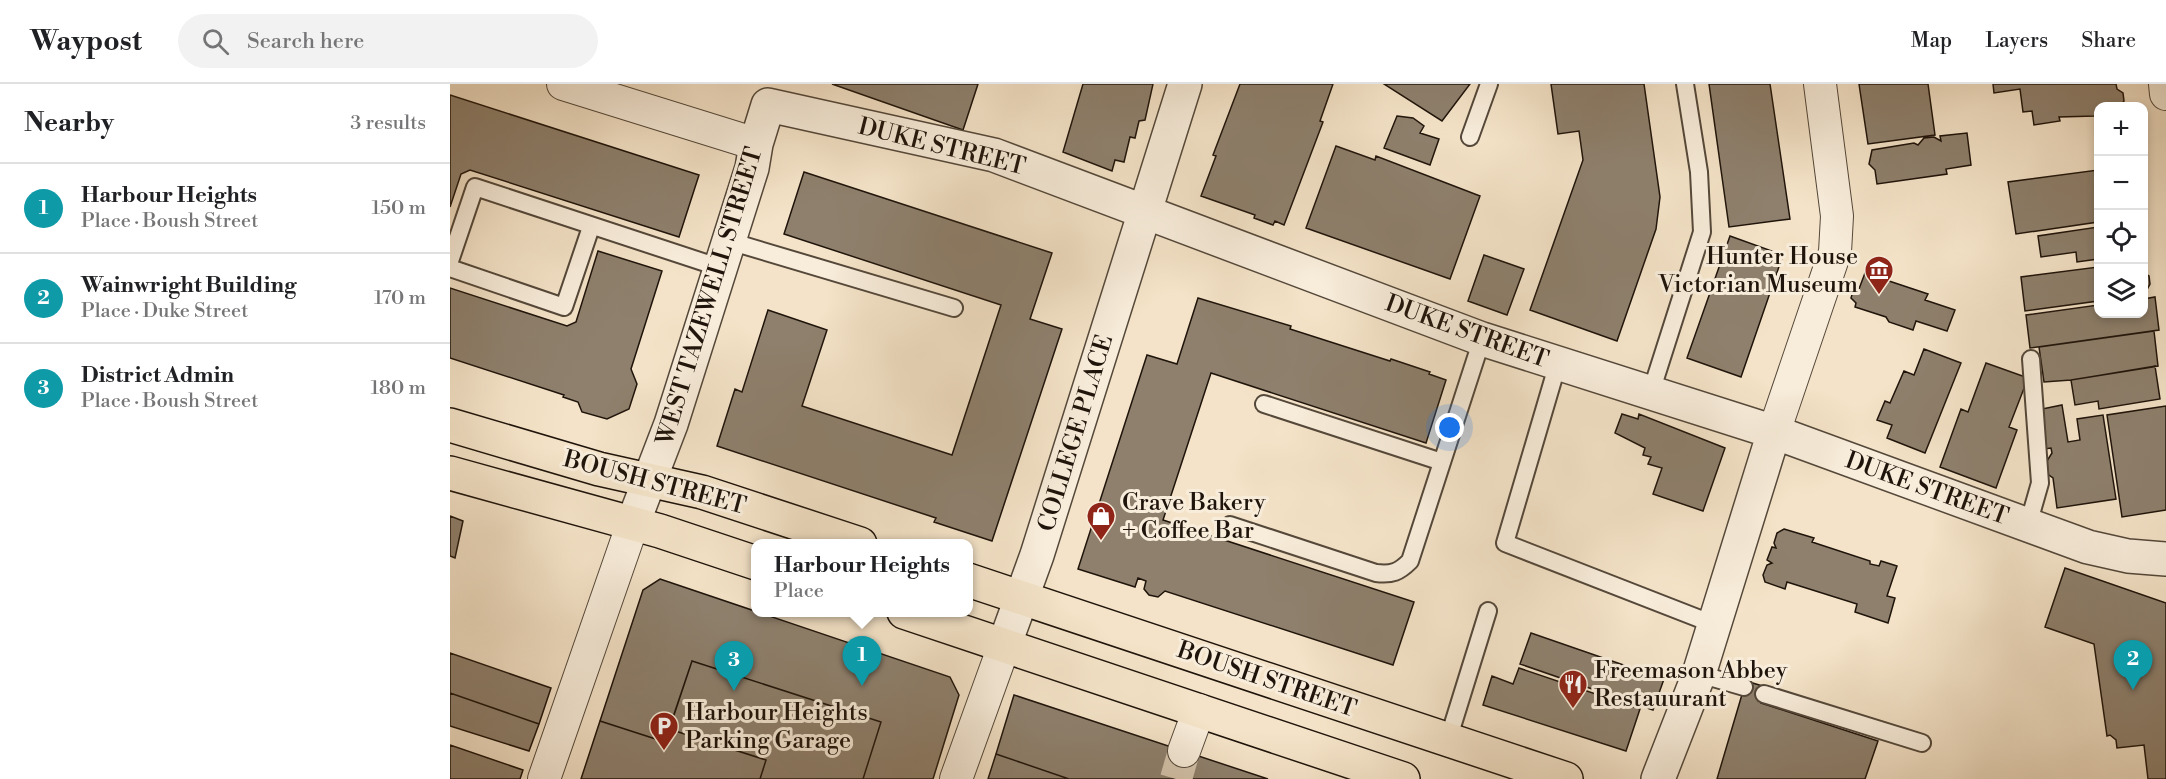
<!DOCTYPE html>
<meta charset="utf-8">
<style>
body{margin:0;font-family:"Libre Bodoni",serif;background:#f2f2f2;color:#202124}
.controls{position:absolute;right:18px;top:18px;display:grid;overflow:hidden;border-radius:12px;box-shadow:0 3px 9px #0003}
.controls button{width:54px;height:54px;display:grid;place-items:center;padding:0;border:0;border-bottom:2px solid #e0e0e0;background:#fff;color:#202124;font:30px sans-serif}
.you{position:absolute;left:1000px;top:344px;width:21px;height:21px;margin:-15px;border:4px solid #fff;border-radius:50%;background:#1a73e8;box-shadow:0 0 0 9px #1a73e833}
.badge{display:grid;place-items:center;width:39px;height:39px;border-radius:50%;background:#1a73e8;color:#fff;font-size:20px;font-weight:700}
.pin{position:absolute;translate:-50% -50px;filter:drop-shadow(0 2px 3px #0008)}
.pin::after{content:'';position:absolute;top:32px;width:21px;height:18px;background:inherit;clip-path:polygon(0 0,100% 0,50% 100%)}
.popup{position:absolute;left:301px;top:455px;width:222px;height:78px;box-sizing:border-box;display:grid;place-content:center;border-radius:12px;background:#fff;filter:drop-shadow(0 2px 4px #0005);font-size:20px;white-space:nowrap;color:#757577}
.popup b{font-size:22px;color:#202124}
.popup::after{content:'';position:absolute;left:50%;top:100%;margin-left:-12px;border:12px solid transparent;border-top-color:#fff}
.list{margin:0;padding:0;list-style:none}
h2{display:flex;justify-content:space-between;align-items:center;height:78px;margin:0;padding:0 24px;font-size:26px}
h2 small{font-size:20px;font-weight:400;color:#757577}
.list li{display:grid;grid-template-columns:39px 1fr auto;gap:18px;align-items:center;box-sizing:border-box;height:90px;padding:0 24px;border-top:2px solid #e0e0e0}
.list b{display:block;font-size:22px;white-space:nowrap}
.list p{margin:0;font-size:20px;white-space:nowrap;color:#757577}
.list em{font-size:20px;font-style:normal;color:#757577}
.icon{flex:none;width:33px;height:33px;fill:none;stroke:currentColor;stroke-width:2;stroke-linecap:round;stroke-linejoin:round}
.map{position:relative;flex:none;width:1716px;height:695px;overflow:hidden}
header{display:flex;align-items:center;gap:36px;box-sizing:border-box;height:84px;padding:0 30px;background:#fff;border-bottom:2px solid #e0e0e0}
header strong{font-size:28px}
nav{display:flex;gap:33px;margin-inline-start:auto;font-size:21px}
.search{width:420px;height:54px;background:#f2f2f2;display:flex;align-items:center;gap:15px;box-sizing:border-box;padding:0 21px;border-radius:33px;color:#757577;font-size:22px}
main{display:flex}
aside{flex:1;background:#fff}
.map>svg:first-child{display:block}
</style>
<header>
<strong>Waypost</strong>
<div class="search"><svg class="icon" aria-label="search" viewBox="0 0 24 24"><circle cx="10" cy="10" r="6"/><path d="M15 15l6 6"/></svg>Search here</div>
<nav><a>Map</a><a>Layers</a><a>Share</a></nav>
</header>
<main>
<aside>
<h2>Nearby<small>3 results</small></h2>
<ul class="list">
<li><span class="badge" style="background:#0f9aa8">1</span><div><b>Harbour Heights</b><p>Place · Boush Street</p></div><em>150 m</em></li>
<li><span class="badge" style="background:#0f9aa8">2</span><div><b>Wainwright Building</b><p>Place · Duke Street</p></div><em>170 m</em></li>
<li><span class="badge" style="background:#0f9aa8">3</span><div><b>District Admin</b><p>Place · Boush Street</p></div><em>180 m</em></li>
</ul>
</aside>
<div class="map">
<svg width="1716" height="695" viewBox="0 0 1716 695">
<rect width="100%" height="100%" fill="#f4e3c8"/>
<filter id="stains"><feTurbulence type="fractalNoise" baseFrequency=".00333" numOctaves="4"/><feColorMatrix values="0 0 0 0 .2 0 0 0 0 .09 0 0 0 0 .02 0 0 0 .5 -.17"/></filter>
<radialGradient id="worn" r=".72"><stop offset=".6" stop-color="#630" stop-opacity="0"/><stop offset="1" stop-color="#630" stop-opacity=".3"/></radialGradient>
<path fill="#8e806d" stroke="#1f140b" stroke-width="1.5" d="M382,0H528L513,46Z
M633,0H703L695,36L689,37L685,54L680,53L674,78L665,76L662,87L613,68Z
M790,0H883L870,37L873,38L834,141L825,137L823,141L804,134L805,131L751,112L766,72L763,71Z
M934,0H1020L992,37Z
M1101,0H1194L1210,113L1206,145L1167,257L1080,226L1133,76L1129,47L1108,50Z
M1259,0H1320L1340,135L1279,143Z
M1409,0H1478L1485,51L1418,60Z
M1543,0H1666L1667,5L1673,9L1674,17L1670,22H1648L1645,32L1609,33L1610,37L1584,41L1582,27L1573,28L1570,5L1544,9Z
M0,11L249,91L229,153L20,86L11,90L0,123Z
M947,32L963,34L974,42L970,49L989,55L980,81L934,64Z
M1517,49L1521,81L1496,85L1497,90L1427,100L1425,86L1419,80L1422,66L1464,59L1468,61L1474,54L1484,53L1491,57L1490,52Z
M886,62L925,76L926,72L1030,112L1000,195L856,144Z
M1648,86V138L1566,150L1558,98Z
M354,88L602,169L580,235L612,245L542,457L484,438L486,434L267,362L285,305L292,308L318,226L377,246L352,322L502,371L551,221L334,150Z
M1648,143V175L1627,178L1626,168L1591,173L1588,152Z
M1280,152L1333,171L1291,293L1237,274Z
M148,167L212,187L181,285L187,300L179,325L157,335L132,328L128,318L113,313L114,311L0,274V204L117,242L126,238Z
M1034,171L1074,185L1057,231L1018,217Z
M1648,183V217L1575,227L1571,193Z
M1415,189L1478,210L1475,216L1505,226L1497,247L1466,237L1463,246L1439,238L1436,233L1405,223L1406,219L1401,214L1403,207L1409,205Z
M1694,189L1699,192L1700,200L1694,211Z
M1705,213L1709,246L1580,264L1576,231L1648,221V230H1694V215Z
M748,214L841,242L840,245L940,277L941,275L980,288L979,290L996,296L976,359L761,289L713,436L964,518L943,581L715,507L708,513L699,511L694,505L696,497L688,494L685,503L628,485L697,271L727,280Z
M1704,247L1708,282L1621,296L1594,298L1589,263Z
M1474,265L1511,279L1475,369L1437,354L1442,341L1427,336L1435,317L1440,319L1454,287L1464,291Z
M1536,279L1578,294L1559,343L1567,346L1546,404L1490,383L1511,325L1518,328Z
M1705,282L1710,315L1649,325L1648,317L1625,321L1621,296Z
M1612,321L1618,358L1630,356L1627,335L1653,331L1666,415L1607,424L1603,394L1596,389L1595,380L1602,369L1601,364L1594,365L1587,326Z
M1716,322V426L1672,433L1657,331Z
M1172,330L1188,335L1189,330L1275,364L1253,427L1203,410L1212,384L1198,380L1201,373L1193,371L1195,364L1165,349Z
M0,432L13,437L5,474L0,472Z
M1334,445L1364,454L1362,458L1420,477V480L1429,482L1431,477L1447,482L1437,512L1445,514L1438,539L1405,528L1407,520L1337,498L1335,505L1315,498L1313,491L1317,481L1322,479L1317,476L1322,463L1326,464L1324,459L1327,449Z
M1615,484L1716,519V695H1698L1694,661L1667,664L1666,656L1660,651L1657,652L1644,560L1595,543Z
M210,495L500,593L509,611L483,695H413L431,638L242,577L215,658L150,637L193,506Z
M1081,549L1214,595L1203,626L1070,580Z
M0,569L101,604L89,640L0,609Z
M242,577L431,638L413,695H310L316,676L219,645Z
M1069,584L1190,625L1176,667L1033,621L1042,592L1063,600Z
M1296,597L1316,603L1311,619L1428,657L1415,695H1267Z
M0,609L89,640L79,667L0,642Z
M564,611L818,695H619L546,670Z
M150,637L215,658L219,645L316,676L310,695H131Z
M0,661L73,686L70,695H0Z
M546,670L619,695H538Z"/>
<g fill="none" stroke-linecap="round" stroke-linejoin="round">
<path stroke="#d4c4ac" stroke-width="32" stroke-dasharray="32 16" stroke-linecap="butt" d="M726,695L734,667"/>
<g stroke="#54483a" stroke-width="20">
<path id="service" d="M1020,53L1039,0
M279,157L504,224
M0,177L25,103L271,184
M0,184L114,223L141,143
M1108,279L1055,459L1263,540
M1201,308L1252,148L1249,88L1235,0
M814,320L992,378
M780,441L926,489C942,491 949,488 960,477L1032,255
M1578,441L1590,399L1581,275
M1249,590L1294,603
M1314,610L1472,659
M998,656L1038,527"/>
</g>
<g stroke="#54483a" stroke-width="34">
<path id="minor" d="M113,0L306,60
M1715,0L1716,10
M1324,348L1385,168L1387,132L1370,0
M734,667L749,626
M94,695L183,439
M506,695L554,562"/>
</g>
<g stroke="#54483a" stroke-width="36">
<path id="tertiary" d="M183,439L221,340L302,84L306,60L318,21L544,71L1032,255L1324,348L1638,463L1678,472L1716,475
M554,562L587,471L735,0
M1208,695L1249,590L1324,348"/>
</g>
<g stroke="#1f140b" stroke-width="36">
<path id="primary" d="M0,341L149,385L252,408L410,460
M0,389L210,447L306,479
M518,496L1116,695
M454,528L953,695"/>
</g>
<use href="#service" stroke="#f8eddb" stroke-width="16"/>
<use href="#minor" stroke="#f8eddb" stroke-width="32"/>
<use href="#tertiary" stroke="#f8eddb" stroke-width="33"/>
<use href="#primary" stroke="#f4e3c8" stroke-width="33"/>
</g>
<defs>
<g id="museum-pin" transform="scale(1.5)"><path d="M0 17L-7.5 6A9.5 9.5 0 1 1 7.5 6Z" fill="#8f2418" stroke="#f8eddb"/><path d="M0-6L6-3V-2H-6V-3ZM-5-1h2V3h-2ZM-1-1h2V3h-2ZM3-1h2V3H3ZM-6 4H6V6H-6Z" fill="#fff"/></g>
<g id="shop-pin" transform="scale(1.5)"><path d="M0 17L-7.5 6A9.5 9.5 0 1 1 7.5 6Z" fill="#8f2418" stroke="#f8eddb"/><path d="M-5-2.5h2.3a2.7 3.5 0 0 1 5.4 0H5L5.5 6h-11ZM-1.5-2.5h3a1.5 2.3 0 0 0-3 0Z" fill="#fff"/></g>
<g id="restaurant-pin" transform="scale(1.5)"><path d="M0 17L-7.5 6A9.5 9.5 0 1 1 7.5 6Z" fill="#8f2418" stroke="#f8eddb"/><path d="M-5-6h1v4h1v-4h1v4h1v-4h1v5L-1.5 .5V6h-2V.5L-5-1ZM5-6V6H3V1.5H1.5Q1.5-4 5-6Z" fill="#fff"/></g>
<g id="parking-pin" transform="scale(1.5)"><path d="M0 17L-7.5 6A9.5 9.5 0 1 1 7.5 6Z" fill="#8f2418" stroke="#f8eddb"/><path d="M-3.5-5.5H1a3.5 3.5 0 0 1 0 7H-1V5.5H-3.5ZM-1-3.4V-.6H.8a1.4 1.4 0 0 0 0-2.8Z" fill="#fff"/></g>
</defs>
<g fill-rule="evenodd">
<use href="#museum-pin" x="1429" y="186"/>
<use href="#shop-pin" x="651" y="432"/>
<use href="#restaurant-pin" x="1123" y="600"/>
<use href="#parking-pin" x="214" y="642"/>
</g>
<g text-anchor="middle" stroke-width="6" stroke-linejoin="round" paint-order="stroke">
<g font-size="24" fill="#1f140b" stroke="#f8eddb">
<text transform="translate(492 62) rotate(14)" y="8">DUKE STREET</text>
<text transform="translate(259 212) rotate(-73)" y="8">WEST TAZEWELL STREET</text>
<text transform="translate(1017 247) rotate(20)" y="8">DUKE STREET</text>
<text transform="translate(625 349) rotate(-73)" y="8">COLLEGE PLACE</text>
<text transform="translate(205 398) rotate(15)" y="8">BOUSH STREET</text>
<text transform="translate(1477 404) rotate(20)" y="8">DUKE STREET</text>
<text transform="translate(817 595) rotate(19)" y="8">BOUSH STREET</text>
</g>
<g font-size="24" fill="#1f140b" stroke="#f8eddb" text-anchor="start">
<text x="1408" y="180" text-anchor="end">Hunter House<tspan x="1408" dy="28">Victorian Museum</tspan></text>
<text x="672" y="426">Crave Bakery<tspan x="672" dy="28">+ Coffee Bar</tspan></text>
<text x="1144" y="594">Freemason Abbey<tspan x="1144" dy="28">Restauurant</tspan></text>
<text x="235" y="636">Harbour Heights<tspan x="235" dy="28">Parking Garage</tspan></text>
</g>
</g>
<rect width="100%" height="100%" filter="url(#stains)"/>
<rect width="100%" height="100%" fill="url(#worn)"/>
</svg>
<div class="controls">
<button>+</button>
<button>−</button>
<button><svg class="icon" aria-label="locate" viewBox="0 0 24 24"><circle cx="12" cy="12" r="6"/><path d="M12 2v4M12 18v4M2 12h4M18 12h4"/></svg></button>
<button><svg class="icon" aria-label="layers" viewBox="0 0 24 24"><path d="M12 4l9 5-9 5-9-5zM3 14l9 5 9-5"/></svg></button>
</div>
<div class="you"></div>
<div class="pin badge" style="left:412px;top:602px;background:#0f9aa8">1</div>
<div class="popup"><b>Harbour Heights</b>Place</div>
<div class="pin badge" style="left:1683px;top:606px;background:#0f9aa8">2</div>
<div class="pin badge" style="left:284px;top:607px;background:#0f9aa8">3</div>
</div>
</main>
